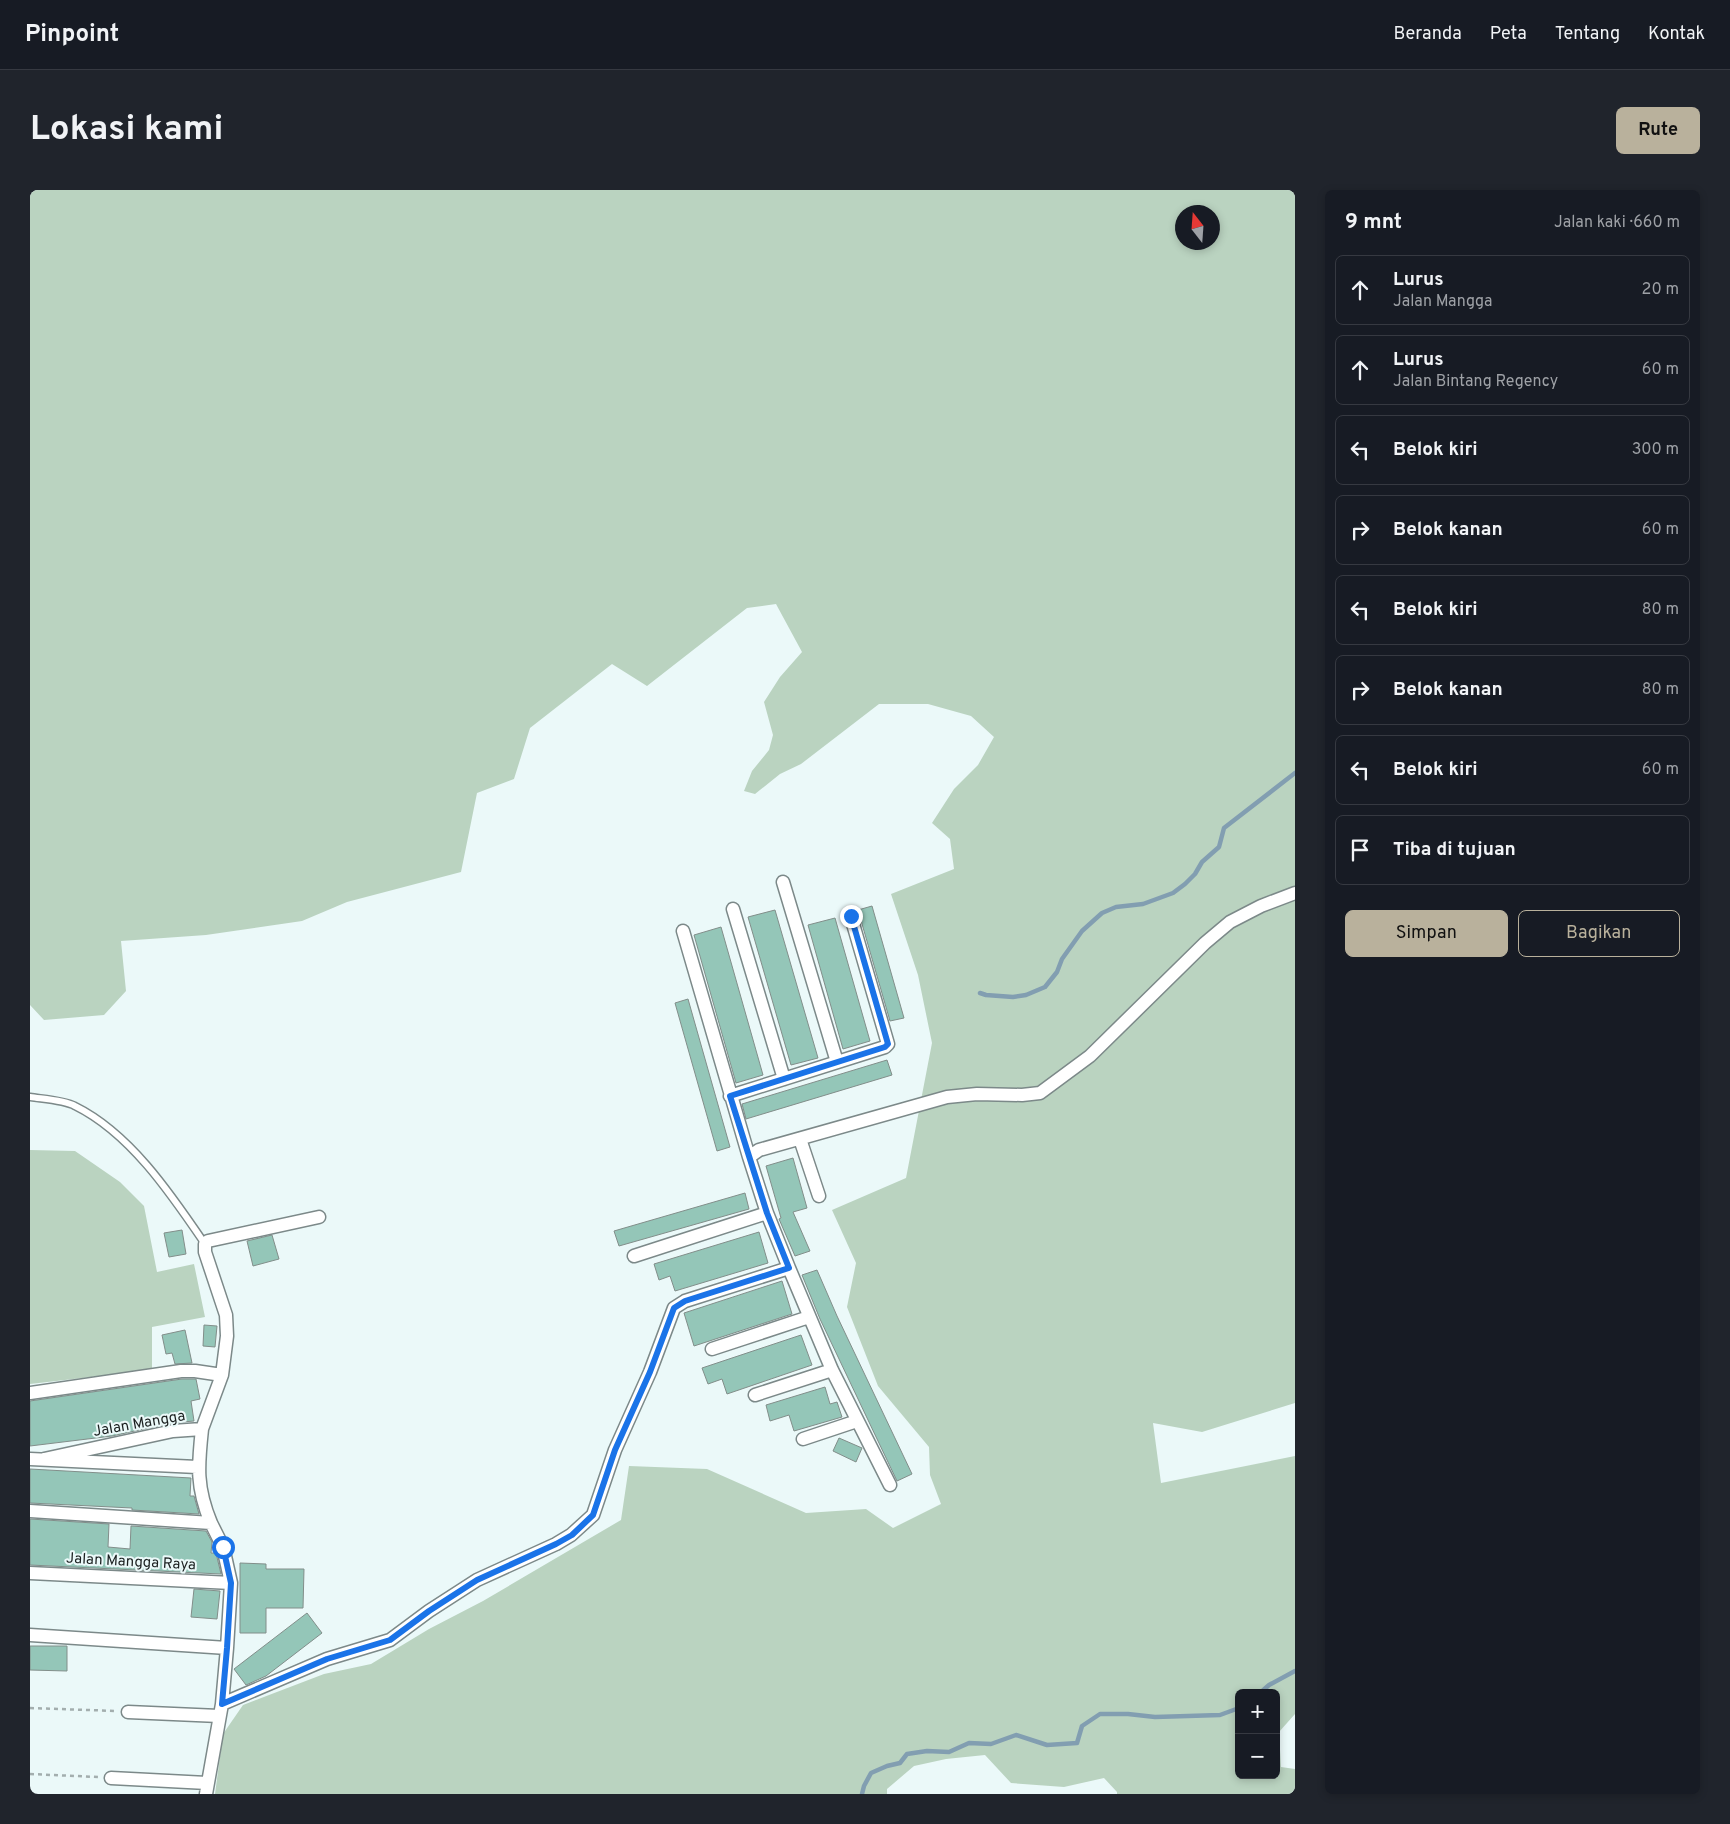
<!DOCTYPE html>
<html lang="id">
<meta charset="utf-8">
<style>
body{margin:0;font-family:Overpass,sans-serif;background:#20242c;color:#f1f3f6}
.controls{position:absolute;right:15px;bottom:15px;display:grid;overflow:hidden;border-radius:8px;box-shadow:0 2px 8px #0003}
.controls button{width:45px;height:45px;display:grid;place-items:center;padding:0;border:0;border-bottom:1px solid #363941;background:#171b24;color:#f1f3f6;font:25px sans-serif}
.compass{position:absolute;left:1145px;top:15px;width:45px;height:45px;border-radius:50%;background:#171b24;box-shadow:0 2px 8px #0003;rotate:343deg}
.stop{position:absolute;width:15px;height:15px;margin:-11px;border:4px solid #1a73e8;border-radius:50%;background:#fff}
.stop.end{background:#1a73e8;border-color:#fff;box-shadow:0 1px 5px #0008}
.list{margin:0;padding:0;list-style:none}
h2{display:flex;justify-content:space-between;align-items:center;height:65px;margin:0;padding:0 20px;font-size:21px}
h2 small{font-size:16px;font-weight:400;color:#9ea1a6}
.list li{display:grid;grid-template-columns:32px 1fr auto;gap:15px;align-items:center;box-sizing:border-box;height:70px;margin:0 10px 10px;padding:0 10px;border:1px solid #363941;border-radius:8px}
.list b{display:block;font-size:19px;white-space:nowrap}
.list p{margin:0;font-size:16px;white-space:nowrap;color:#9ea1a6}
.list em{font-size:16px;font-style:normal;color:#9ea1a6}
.actions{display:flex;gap:10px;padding:15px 20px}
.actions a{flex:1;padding:11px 0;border:1px solid #b9b19c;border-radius:8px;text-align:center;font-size:18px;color:#b9b19c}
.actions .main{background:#b9b19c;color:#111}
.icon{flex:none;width:28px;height:28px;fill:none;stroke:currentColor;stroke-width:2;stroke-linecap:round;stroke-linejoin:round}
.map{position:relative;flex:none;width:1265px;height:1604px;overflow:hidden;border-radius:8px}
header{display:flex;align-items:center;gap:30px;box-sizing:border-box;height:70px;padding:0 25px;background:#171b24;border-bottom:1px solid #363941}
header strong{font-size:24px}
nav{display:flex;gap:28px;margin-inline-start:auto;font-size:18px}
.intro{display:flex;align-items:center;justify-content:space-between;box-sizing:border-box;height:120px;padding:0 30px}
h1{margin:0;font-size:35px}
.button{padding:12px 22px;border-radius:8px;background:#b9b19c;color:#111;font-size:18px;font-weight:700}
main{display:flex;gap:30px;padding:0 30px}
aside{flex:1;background:#171b24;border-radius:8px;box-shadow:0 2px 8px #0003}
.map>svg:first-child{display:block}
</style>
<header>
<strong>Pinpoint</strong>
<nav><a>Beranda</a><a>Peta</a><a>Tentang</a><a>Kontak</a></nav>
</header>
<div class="intro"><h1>Lokasi kami</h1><a class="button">Rute</a></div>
<main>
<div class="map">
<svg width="1265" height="1604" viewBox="0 0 1265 1604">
<rect width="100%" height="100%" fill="#ebf9f9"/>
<path fill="#bad3c0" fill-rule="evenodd" d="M0,0H1265V1213L1172,1242L1123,1233L1131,1293L1265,1266V1524L1249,1542L1251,1577L1265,1579V1604H1087V1602L1074,1588L1034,1597L981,1593L955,1565L916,1569L884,1576L857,1599V1604H185L193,1544L213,1515L294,1484L341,1474L399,1439L453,1411L591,1330L599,1276L677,1279L776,1323L836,1319L863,1338L911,1314L900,1285L899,1257L848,1196L817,1117L826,1073L802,1020L876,988L902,853L888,785L861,704L924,679L920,649L902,633L924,599L948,575L964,547L941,526L898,514H849L771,574L750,584L725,604L714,601L722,581L739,560L743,545L734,512L750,487L772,462L746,414L717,418L617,496L582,474L500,538L484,589L447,603L431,682L317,712L272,731L176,745L91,751L96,801L74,825L14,830L0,815ZM1152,22H1182V52H1152ZM1209,1503H1246V1585H1209Z
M0,960L45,961L90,992L114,1016L127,1082L164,1074L175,1127L122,1137V1180L0,1194Z"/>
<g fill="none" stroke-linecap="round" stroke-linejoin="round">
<path stroke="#829eb1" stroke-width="4.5" d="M950,803L956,805L983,807L996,805L1015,797L1027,782L1032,769L1052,741L1072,723L1086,717L1113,714L1143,703L1155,694L1165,684L1172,672L1189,657L1194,638L1265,583
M1230,1503L1239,1495L1265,1481
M832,1604L834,1596L841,1583L857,1576L870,1573L877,1564L897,1561L919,1562L939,1553L961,1554L986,1545L1017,1555L1047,1553L1052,1536L1070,1524H1098L1125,1527L1158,1526L1190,1525L1209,1518"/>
</g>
<path fill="#94c6b8" stroke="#828e8a" d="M842,716L874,828L860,831L828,720Z
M745,720L788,868L761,875L718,727Z
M805,728L840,851L813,859L778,735Z
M691,737L733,885L706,893L664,745Z
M658,809L700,957L687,961L645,813Z
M857,870L862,885L716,929L712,914Z
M763,968L777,1018L763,1022L780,1061L765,1066L749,1029L751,1028L736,976Z
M715,1003L719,1019L589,1056L584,1041Z
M152,1040L156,1064L139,1067L134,1043Z
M729,1042L738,1073L645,1101L640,1086L629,1090L624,1074Z
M242,1045L249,1069L223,1076L217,1051Z
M787,1080L807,1126L882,1284L867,1291L790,1129L772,1085Z
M752,1091L762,1124L664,1156L654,1123Z
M174,1135L187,1136L185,1157L173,1156Z
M155,1140L162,1173L145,1174L142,1163L136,1164L132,1145Z
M771,1145L782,1175L697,1204L692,1189L678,1194L672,1178Z
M152,1189H166L170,1209L161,1211L164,1231L141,1233L82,1246L0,1256V1211Z
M795,1197L800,1214L807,1212L812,1227L764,1241L759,1225L740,1231L736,1215Z
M809,1248L832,1258L826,1272L803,1261Z
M0,1279L161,1288L160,1306H164L169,1324L102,1320V1318L0,1313Z
M0,1329L79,1334L78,1357L100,1359L101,1336L176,1341L182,1352L181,1363H186L191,1384L0,1375Z
M210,1373L236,1374V1379H274L273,1418H236V1443H210Z
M164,1399L190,1401L187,1429L161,1427Z
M277,1423L292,1443L236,1486L216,1495L204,1479Z
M0,1456H37V1481L0,1480Z"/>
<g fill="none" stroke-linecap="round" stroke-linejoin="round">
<g stroke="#7c8989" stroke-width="9">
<path id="lane" d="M0,907C13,909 34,910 45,916C100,943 141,1004 175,1054"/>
</g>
<g stroke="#7c8989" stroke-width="15">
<path id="street" d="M753,692L807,872
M703,719L754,889
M653,741L719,967
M700,906L855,857L858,854L821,727
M770,949L789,1006
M604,1066L737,1023
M759,1078L802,1180L860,1295
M682,1159L779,1127
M192,1185L197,1146L196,1125L175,1062V1054L178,1051L289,1027
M0,1203L151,1181H165L192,1185L172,1239
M725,1205L802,1180
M773,1249L827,1231
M0,1269L167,1277
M14,1269L143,1241L172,1239C168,1276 166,1297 181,1333
M0,1321L181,1333L193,1357L201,1393L197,1458L192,1514L176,1604
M0,1383L201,1393
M0,1445L197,1458
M192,1514L297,1469L360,1450L399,1421L447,1390L526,1354L541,1345L563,1325L585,1260L620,1182L644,1118L655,1111L759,1078L737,1023L719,967L729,960L917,907L947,904L992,905L1010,903L1060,866L1175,753L1200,732L1231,716L1265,703
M98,1522L189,1526
M81,1588L177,1593"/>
</g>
<path stroke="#a3aeae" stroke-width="2.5" stroke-dasharray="4 4" stroke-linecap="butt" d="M0,1518L86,1521
M0,1584L68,1587"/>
<use href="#lane" stroke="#fff" stroke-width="6"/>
<use href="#street" stroke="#fff" stroke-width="12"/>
</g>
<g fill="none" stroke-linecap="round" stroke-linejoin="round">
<path stroke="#1a73e8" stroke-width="6" d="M193,1357L201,1393L197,1458L192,1514L297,1469L360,1450L399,1421L447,1390L526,1354L542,1345L563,1325L585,1260L620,1182L644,1118L655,1111L759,1078L737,1023L700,906L855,857L858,854L821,726"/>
</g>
<g text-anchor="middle" stroke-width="4" stroke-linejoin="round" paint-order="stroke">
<g font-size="15" fill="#1a1f1f" stroke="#ebf9f9">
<text transform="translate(109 1233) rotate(-10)" y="5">Jalan Mangga</text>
<text transform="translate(101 1371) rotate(3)" y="5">Jalan Mangga Raya</text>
</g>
</g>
</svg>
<div class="controls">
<button>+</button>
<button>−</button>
</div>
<svg class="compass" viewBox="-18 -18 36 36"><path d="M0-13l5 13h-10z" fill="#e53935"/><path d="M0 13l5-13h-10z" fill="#9ea1a6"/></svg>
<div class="stop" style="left:193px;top:1357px"></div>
<div class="stop end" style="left:821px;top:726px"></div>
</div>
<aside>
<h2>9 mnt<small>Jalan kaki · 660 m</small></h2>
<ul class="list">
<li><svg class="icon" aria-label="ahead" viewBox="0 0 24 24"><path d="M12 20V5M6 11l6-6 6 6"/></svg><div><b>Lurus</b><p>Jalan Mangga</p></div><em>20 m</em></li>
<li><svg class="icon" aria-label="ahead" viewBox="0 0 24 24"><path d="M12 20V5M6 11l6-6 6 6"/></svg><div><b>Lurus</b><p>Jalan Bintang Regency</p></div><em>60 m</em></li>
<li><svg class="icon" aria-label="left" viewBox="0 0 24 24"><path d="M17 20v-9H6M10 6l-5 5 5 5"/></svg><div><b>Belok kiri</b></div><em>300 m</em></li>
<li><svg class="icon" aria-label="right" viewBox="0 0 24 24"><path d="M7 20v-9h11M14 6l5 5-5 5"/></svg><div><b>Belok kanan</b></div><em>60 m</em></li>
<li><svg class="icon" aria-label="left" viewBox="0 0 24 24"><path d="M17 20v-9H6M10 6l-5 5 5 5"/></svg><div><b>Belok kiri</b></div><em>80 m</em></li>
<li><svg class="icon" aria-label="right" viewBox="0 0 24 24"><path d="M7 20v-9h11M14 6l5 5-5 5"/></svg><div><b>Belok kanan</b></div><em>80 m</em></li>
<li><svg class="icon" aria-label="left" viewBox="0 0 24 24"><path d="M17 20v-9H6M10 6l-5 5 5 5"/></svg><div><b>Belok kiri</b></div><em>60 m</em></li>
<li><svg class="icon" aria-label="arrive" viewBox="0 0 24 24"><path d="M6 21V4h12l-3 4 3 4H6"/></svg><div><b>Tiba di tujuan</b></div></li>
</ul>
<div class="actions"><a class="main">Simpan</a><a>Bagikan</a></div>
</aside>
</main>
